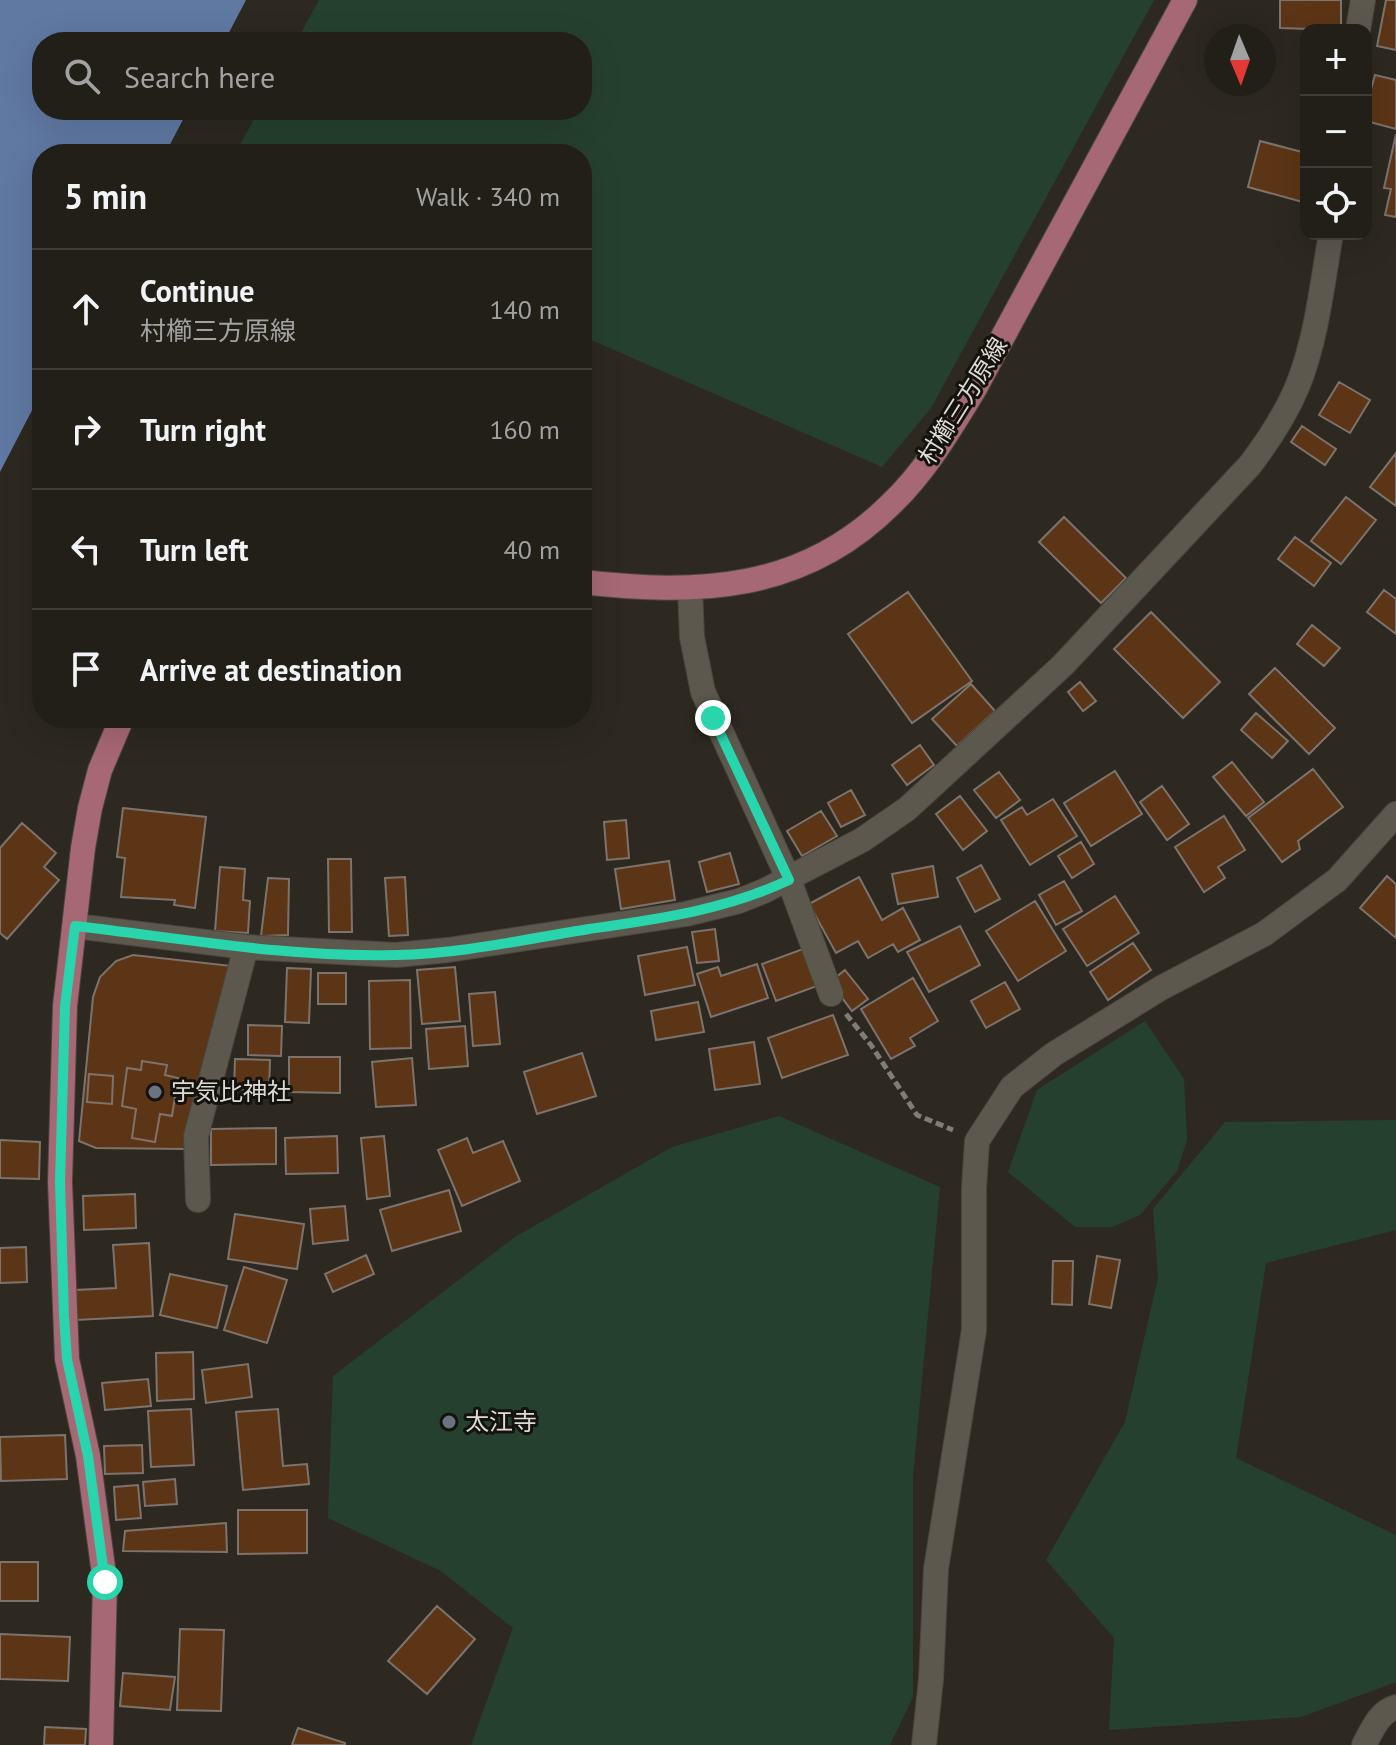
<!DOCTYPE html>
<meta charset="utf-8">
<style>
body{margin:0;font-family:"PT Sans","Noto Sans JP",sans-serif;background:#2e2c25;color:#f1f3f6}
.controls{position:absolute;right:24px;top:24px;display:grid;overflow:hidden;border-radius:16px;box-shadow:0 8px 32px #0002}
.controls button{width:72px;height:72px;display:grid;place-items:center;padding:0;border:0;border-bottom:2px solid #3f3d37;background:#221f18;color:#f1f3f6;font:40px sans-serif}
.compass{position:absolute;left:1204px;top:24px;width:72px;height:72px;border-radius:50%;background:#221f18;box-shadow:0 8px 32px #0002;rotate:178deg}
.stop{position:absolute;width:24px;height:24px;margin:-18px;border:6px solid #29d5ac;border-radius:50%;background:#fff}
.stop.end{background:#29d5ac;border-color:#fff;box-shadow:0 2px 8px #0008}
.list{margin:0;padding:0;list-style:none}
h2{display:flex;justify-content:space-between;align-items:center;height:104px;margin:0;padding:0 32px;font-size:34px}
h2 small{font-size:26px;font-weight:400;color:#a2a2a2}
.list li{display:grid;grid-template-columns:52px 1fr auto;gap:24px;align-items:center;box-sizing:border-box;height:120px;padding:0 32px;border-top:2px solid #3f3d37}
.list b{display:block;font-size:30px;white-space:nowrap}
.list p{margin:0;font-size:26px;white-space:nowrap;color:#a2a2a2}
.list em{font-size:26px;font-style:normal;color:#a2a2a2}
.icon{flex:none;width:44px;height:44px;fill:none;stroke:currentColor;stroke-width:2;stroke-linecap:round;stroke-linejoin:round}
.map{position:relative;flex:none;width:1396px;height:1745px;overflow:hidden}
.search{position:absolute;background:#221f18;box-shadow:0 8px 32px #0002;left:32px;top:32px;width:560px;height:88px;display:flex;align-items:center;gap:20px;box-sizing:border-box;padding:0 28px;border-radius:32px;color:#a2a2a2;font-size:30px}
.panel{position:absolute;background:#221f18;box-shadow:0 8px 32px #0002;left:32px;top:144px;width:560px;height:584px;border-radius:32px}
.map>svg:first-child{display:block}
</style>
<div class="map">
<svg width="1396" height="1745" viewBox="0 0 1396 1745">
<rect width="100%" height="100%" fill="#2d2920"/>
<path fill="#26402f" d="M319,0H1154L931,408L882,467L582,336V154H235L259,110H582V42H296Z
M1145,1021L1184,1079L1187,1140L1177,1171L1140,1215L1112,1227H1075L1008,1172L1037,1090Z
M779,1116L940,1187L913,1476V1697L890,1745H471L513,1628L441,1571L328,1518L333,1376L515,1237L672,1147Z
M1396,1120V1230L1266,1263L1236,1458L1396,1535V1682L1301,1717L1109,1730L1114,1638L1046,1560L1125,1422L1158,1278L1153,1209L1225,1122Z"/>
<path fill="#6079a3" d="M0,0H246L224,42H42V110H188L165,154H42V391L0,472Z"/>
<path fill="#5c3516" stroke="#7d736c" stroke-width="2" d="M1280,0H1341V30L1280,28Z
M1386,0H1396V50L1377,46Z
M1375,75L1396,80V129L1366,121V107Z
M1396,134V217L1385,215L1391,189L1384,188Z
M1260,141L1306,153V203L1248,187Z
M1339,382L1370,400L1350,433L1319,415Z
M1302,426L1336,449L1325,465L1291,442Z
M1396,453V506L1370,487Z
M1346,497L1376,520L1341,564L1311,541Z
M1064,517L1126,578L1101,603L1039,542Z
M1295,537L1331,563L1314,586L1278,559Z
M1384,590L1396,599V634L1367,612Z
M908,592L972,681L912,723L848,634Z
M1151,612L1220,682L1183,718L1114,649Z
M1312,625L1340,648L1324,666L1297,644Z
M1275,668L1335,728L1309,754L1249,694Z
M1080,682L1096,701L1083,711L1068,692Z
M971,684L995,711L957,746L932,719Z
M1256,713L1288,741L1272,758L1241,730Z
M920,745L934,765L907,785L892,765Z
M1232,762L1264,802L1246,816L1213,777Z
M1313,769L1343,807L1298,841L1300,849L1282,862L1248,818Z
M1115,771L1142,814L1091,846L1064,803Z
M999,772L1020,800L996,818L974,790Z
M1162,786L1189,824L1167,840L1140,802Z
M851,790L865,815L841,827L828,803Z
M960,796L987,831L963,850L936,814Z
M1053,799L1077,836L1030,865L1001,820L1022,807L1027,815Z
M123,808L206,817L195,908L174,905L175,900L121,897L125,858L117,857Z
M821,811L837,836L802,856L787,831Z
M1224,816L1245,850L1218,867L1225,878L1204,892L1175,847Z
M626,820L629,858L607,860L604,822Z
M22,823L56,853L44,867L59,880L7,939L0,933V848Z
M1081,842L1094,864L1072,878L1058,856Z
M730,853L739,884L707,892L699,862Z
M328,859H351L352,932H329Z
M669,861L675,900L621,909L615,869Z
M981,865L1000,899L975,912L957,878Z
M933,866L938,897L898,904L892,874Z
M220,867L245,869L243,900L250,901L248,933L215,931Z
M1387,876L1396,884V938L1360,908Z
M405,877L408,935L389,936L385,878Z
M859,877L882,920L903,908L920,940L898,952L893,944L868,958L858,941L836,953L809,904Z
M268,878L289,879L288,935L261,936Z
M1064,881L1082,911L1056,925L1039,895Z
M1115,896L1139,933L1087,966L1063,929Z
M1035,901L1066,951L1018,981L986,931Z
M960,926L980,965L929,992L907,952Z
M715,929L719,961L697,963L692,932Z
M1133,943L1151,970L1108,1000L1090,972Z
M687,947L695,985L645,995L638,956Z
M803,949L817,986L776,1001L762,964Z
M133,955L232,966L186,1149L96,1148L79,1141L93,997L100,977L116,961Z
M757,964L768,998L711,1017L697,974L718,967L721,976Z
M455,967L460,1021L422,1024L417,970Z
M287,968L311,969L309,1023L285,1022Z
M845,970L868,999L852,1011L830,982Z
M318,973H346V1004H318Z
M913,978L938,1021L910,1038L915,1046L891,1059L861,1009Z
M410,980L411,1048L370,1049L369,981Z
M1005,982L1020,1009L986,1028L971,1001Z
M495,992L500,1044L473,1046L469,994Z
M698,1002L704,1032L656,1040L651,1011Z
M833,1015L848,1055L782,1078L768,1038Z
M248,1025L282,1026L281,1056L248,1055Z
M465,1026L468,1066L429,1069L426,1029Z
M754,1042L760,1084L715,1090L709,1049Z
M582,1053L596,1096L537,1114L524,1072Z
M289,1057H340V1093L289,1092Z
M412,1058L416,1105L376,1107L372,1062Z
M235,1059L270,1060L269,1090L234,1089Z
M142,1061L167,1065L165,1075L178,1078L172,1116L160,1114L155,1142L132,1138L136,1109L122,1106L127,1068L141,1070Z
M89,1074L113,1076L112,1104L87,1102Z
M276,1128V1164L211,1165V1129Z
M337,1136L338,1173L286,1174L285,1138Z
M384,1136L390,1196L367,1199L361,1138Z
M467,1138L473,1153L503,1141L520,1181L462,1206L438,1150Z
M0,1140L40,1142L39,1179L0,1178Z
M449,1190L461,1231L392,1251L380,1210Z
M135,1194L136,1228L84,1230L83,1196Z
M345,1206L348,1240L313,1244L310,1209Z
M235,1214L304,1224L297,1269L228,1259Z
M149,1243L153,1316L76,1320L75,1290L116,1288L113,1245Z
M26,1247L27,1282L0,1283V1248Z
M366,1255L374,1274L333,1292L325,1274Z
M1097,1256L1120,1260L1111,1308L1089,1304Z
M1053,1261H1073L1072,1305L1052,1304Z
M244,1267L287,1280L267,1343L224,1330Z
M170,1274L227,1286L217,1328L160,1315Z
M193,1352L194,1399L157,1401L156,1353Z
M248,1364L252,1397L206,1403L202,1370Z
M148,1379L151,1406L105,1410L102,1383Z
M191,1409L194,1465L151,1467L148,1411Z
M278,1409L283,1466L307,1464L309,1484L243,1490L236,1412Z
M65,1435L67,1479L1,1481L0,1437Z
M142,1445L143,1473L105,1474L104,1446Z
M175,1479L177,1504L145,1506L143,1482Z
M138,1485L141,1518L116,1520L114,1487Z
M238,1510H307V1553L238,1554Z
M226,1523L227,1552L123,1551L125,1531Z
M0,1562H38V1601H0Z
M437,1606L475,1639L427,1694L388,1661Z
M180,1629L224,1630L221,1711L177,1710Z
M0,1634L70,1637L68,1681L0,1679Z
M123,1673L175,1677L170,1710L120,1706Z
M45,1727L86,1729L85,1745H44Z
M298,1728L345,1743V1745H292Z"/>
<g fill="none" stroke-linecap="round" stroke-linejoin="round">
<g stroke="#49463e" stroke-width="26">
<path id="minor" d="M1358,30L1363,0
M690,588L692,637L703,692L789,880L831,994
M75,926L246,947L396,955L448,950L686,914L739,901L764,891L862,840L907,809L1063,665L1250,465C1269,440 1286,414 1298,385C1317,337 1322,284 1331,234
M198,1200L196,1136L246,947
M924,1745L931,1679L936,1569L974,1330V1188L977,1141L1012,1087L1054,1054L1161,988L1264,934L1337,880L1396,814
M1364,1745C1372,1730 1379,1712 1396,1707"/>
</g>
<g stroke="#49463e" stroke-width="26">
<path id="major" d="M582,582C698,595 803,592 891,504C925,472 950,429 974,390L1185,0
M101,1745L105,1582L88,1456L67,1359L60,1182L65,1006L83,848L90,808L100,770L122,718"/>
</g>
<path stroke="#807d75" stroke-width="5" stroke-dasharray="8 4" stroke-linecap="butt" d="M846,1014L871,1045L917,1115L953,1130"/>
<use href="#minor" stroke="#5c584e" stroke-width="24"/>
<use href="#major" stroke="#a76875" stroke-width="24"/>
</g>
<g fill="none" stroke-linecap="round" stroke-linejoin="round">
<path stroke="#29d5ac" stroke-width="10" d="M105,1582L88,1456L67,1359L64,1316L60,1182L65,1006L75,926C181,938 289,958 396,955C460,954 526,939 589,929C659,919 725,910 789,880L713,718"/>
</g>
<g fill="#6b7280" stroke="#14120e" stroke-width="3">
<circle cx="155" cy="1092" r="8"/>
<circle cx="449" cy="1422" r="8"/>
</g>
<g text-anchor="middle" stroke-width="6" stroke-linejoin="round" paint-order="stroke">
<g font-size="24" fill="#dedbd5" stroke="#14120e">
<text transform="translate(963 401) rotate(-58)" y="8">村櫛三方原線</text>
</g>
<g font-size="24" fill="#dedbd5" stroke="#14120e" text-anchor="start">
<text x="171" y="1100">宇気比神社</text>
<text x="465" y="1430">太江寺</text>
</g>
</g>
</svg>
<div class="controls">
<button>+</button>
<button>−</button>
<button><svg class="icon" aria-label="locate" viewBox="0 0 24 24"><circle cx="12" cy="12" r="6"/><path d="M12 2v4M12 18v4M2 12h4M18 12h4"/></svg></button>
</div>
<svg class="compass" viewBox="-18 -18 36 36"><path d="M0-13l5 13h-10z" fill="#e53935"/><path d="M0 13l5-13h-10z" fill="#a2a2a2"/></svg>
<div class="stop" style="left:105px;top:1582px"></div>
<div class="stop end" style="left:713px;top:718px"></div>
<div class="search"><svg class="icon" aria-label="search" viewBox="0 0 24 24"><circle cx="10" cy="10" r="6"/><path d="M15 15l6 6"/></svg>Search here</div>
<section class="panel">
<h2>5 min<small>Walk · 340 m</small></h2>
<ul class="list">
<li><svg class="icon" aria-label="ahead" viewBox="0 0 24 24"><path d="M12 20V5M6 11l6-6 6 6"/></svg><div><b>Continue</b><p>村櫛三方原線</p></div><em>140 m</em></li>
<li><svg class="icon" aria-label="right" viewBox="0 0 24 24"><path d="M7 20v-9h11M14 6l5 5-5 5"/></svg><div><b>Turn right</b></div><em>160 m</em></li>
<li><svg class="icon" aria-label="left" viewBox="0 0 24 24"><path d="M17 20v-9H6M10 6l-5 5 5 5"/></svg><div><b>Turn left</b></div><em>40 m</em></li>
<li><svg class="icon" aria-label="arrive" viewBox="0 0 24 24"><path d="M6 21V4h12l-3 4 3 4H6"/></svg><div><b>Arrive at destination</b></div></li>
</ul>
</section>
</div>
